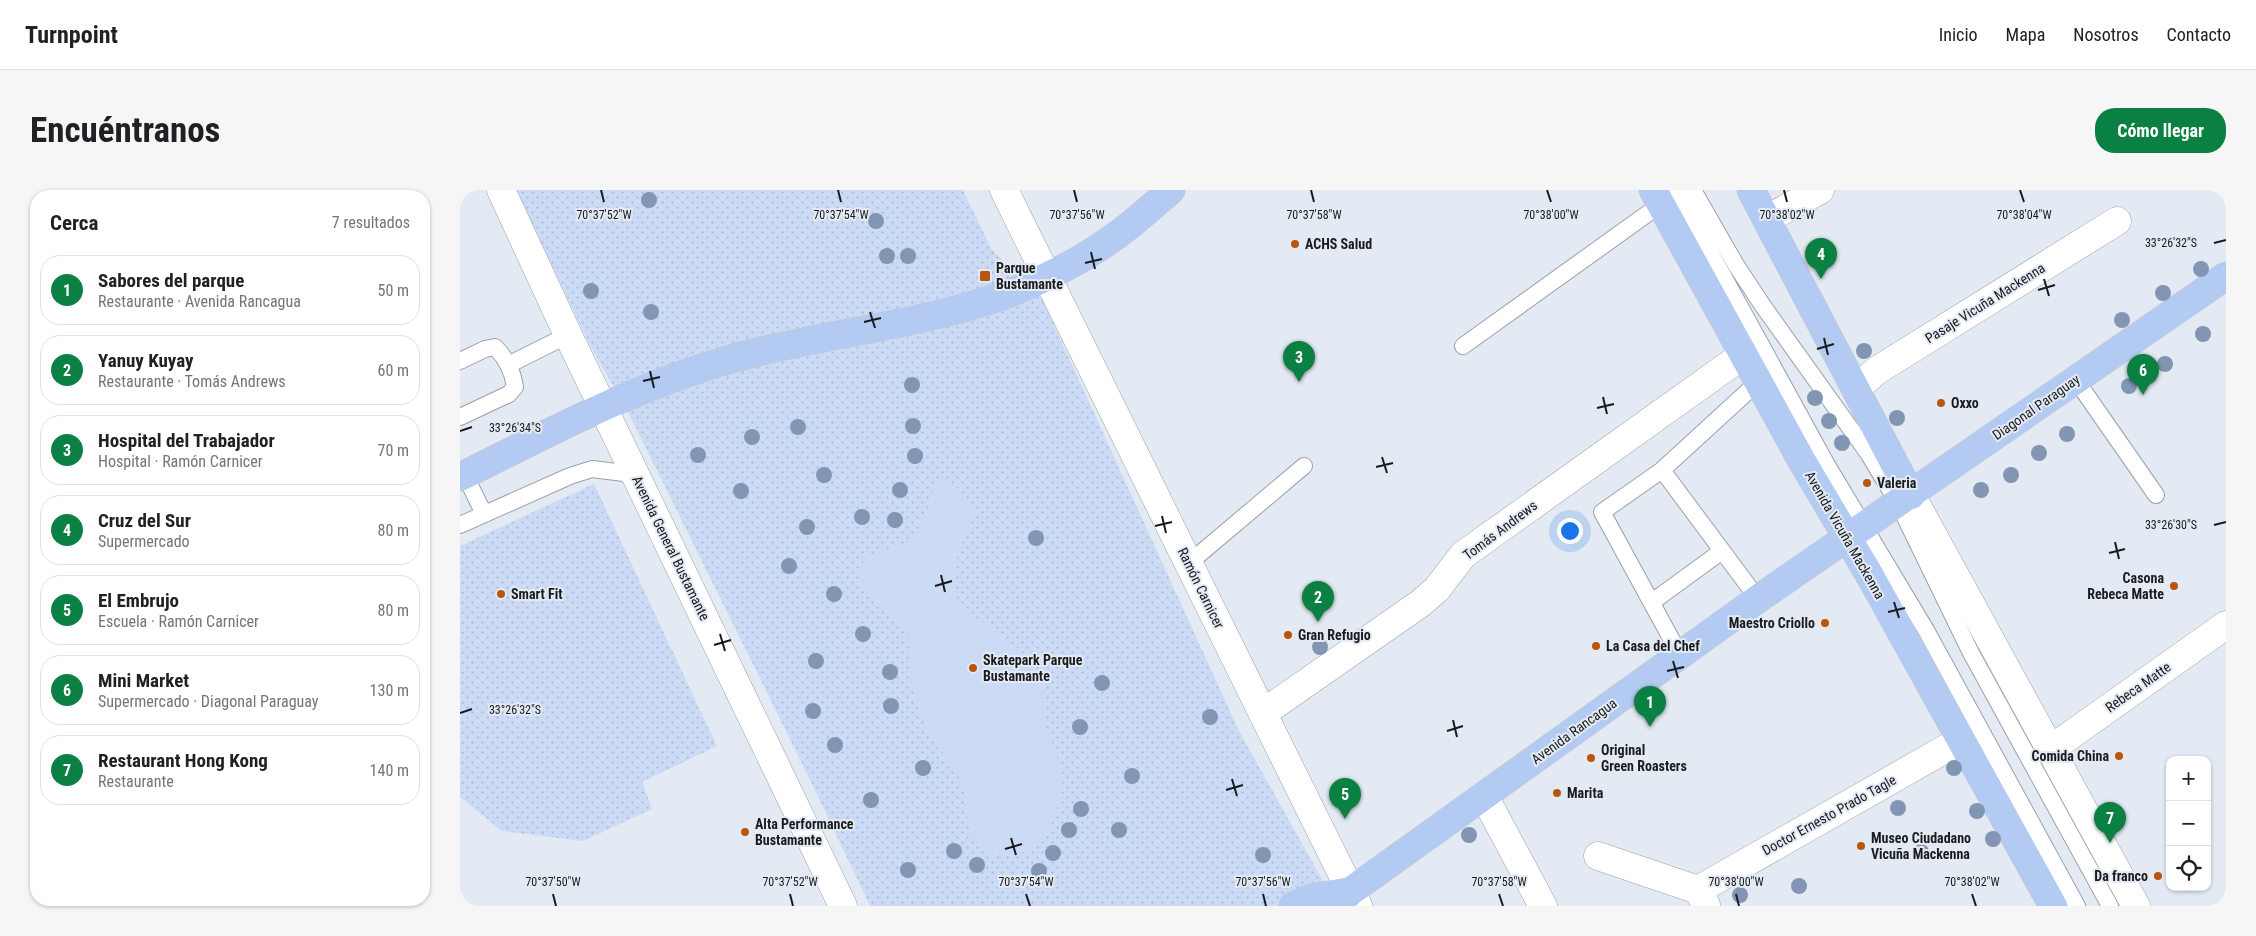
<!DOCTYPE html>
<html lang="es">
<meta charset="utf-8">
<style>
body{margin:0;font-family:"Roboto Condensed",sans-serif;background:#f6f6f6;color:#202124}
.controls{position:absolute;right:15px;bottom:15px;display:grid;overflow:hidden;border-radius:10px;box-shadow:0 1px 4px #0004}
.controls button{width:45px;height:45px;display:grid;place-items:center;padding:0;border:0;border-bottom:1px solid #e0e0e0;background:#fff;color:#202124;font:25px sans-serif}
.you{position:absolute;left:1109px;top:340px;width:18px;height:18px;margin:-12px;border:4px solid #fff;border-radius:50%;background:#1a73e8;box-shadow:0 0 0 8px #1a73e833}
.badge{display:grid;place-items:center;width:32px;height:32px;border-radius:50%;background:#0b8043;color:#fff;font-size:16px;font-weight:700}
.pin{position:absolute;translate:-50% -41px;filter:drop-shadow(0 1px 2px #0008)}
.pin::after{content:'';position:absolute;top:26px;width:18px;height:15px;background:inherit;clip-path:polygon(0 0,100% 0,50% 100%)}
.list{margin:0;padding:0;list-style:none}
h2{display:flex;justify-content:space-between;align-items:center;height:65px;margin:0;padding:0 20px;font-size:21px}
h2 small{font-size:16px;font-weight:400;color:#757577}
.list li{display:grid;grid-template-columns:32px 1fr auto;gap:15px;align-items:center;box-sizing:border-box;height:70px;margin:0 10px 10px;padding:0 10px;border:1px solid #e0e0e0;border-radius:20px}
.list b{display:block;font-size:19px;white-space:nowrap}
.list p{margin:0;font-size:16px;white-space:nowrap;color:#757577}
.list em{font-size:16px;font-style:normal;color:#757577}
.icon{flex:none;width:28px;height:28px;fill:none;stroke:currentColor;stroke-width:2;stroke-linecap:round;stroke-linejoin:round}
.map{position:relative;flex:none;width:1766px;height:716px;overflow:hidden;border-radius:20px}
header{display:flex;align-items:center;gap:30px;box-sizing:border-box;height:70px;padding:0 25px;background:#fff;border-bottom:1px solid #e0e0e0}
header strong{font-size:24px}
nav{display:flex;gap:28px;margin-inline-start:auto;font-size:18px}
.intro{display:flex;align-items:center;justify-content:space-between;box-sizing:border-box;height:120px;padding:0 30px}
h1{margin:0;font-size:35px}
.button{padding:12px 22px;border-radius:20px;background:#0b8043;color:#fff;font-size:18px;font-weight:700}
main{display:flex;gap:30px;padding:0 30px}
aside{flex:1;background:#fff;border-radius:20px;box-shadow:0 1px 4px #0004}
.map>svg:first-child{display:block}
</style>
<header>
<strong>Turnpoint</strong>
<nav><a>Inicio</a><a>Mapa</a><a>Nosotros</a><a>Contacto</a></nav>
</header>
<div class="intro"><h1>Encuéntranos</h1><a class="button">Cómo llegar</a></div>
<main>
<aside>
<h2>Cerca<small>7 resultados</small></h2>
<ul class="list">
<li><span class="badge">1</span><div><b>Sabores del parque</b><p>Restaurante · Avenida Rancagua</p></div><em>50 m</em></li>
<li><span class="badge">2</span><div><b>Yanuy Kuyay</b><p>Restaurante · Tomás Andrews</p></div><em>60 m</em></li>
<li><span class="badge">3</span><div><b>Hospital del Trabajador</b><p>Hospital · Ramón Carnicer</p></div><em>70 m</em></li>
<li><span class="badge">4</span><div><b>Cruz del Sur</b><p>Supermercado</p></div><em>80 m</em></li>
<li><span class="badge">5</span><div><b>El Embrujo</b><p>Escuela · Ramón Carnicer</p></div><em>80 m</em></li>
<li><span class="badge">6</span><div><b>Mini Market</b><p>Supermercado · Diagonal Paraguay</p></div><em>130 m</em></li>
<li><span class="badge">7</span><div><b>Restaurant Hong Kong</b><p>Restaurante</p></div><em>140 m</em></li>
</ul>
</aside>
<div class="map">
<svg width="1766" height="716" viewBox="0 0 1766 716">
<defs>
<pattern id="park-dots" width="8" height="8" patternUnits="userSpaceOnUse" patternTransform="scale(1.25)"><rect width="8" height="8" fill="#cbdbf5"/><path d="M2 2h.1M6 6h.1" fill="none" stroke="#aebbd2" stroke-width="1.8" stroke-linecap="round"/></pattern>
</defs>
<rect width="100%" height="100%" fill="#e4eaf3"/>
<path fill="url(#park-dots)" d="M56,0H503L532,60L582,109L779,541L877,716H410L353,596L172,230L130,155Z
M134,294L257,556L182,592L192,619L123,651L42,641L0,607V356Z"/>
<path fill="#cbdbf5" d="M485,290C493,292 497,298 503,304C524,328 507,336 500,358C496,371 492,392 496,404C499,418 510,422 520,430C535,441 572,466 579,482C586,498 581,515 585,532C589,550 599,566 602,585C605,614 585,661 553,665C539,667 524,662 516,650C504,634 508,611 501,592C494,574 481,563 471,546C464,535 458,520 455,507C449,486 454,459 444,439C434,418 394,407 400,379C405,356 435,363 450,350C463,339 470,312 474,296Z"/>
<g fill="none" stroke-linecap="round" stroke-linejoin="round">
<g stroke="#9ba1a9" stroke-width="18">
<path id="lane" d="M1216,0L1367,275L1466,440L1617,716
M1233,0L1276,75L1303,116L1408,263L1438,313L1511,463L1650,716
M1003,156L1201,14
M0,171L25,159L35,157C46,168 53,182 55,197L49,204L0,227
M48,175L108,145
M1616,190L1696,305
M1202,280L1298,409
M5,285L24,324
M0,335L110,286L132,279L164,283L178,291
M729,373L844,276
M1192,412L1262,361
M1220,465L1142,322L1202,280L1298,192"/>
</g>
<g stroke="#9ba1a9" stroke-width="29">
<path id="street" d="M1307,29L1360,0
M1396,199L1416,181L1657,31
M803,523L961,413L977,399L1003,365L1283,165
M1591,559L1766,435
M1024,606L1083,716
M1138,666L1238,700L1246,715
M1238,700L1501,550"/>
</g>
<g stroke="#9ba1a9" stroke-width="29">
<path id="secondary" d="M41,0L108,145L383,716
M544,0L898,716
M1451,305L1676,716"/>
</g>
<g stroke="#c8c8c9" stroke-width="29">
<path id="primary" d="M1193,0L1343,273L1410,386L1593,716
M1291,0L1451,305
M0,287C88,243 176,196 271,169C361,143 456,137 544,105C574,94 611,76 638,58C664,42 688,20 711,0
M833,716L852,708L891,701
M876,716L891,701L1298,409L1766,86"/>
</g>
<use href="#lane" stroke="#fff" stroke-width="16"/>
<use href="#street" stroke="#fff" stroke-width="28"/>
<use href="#secondary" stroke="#fff" stroke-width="28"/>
<use href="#primary" stroke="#b3cbf3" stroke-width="28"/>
</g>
<g fill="#8295b3">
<circle cx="189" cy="10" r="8"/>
<circle cx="416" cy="31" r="8"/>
<circle cx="427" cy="66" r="8"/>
<circle cx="448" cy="66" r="8"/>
<circle cx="1741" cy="79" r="8"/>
<circle cx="131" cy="101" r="8"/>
<circle cx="1703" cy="103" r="8"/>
<circle cx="191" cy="122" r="8"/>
<circle cx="1662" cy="130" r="8"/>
<circle cx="1743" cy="144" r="8"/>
<circle cx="1404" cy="161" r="8"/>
<circle cx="1705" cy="174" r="8"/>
<circle cx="452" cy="195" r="8"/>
<circle cx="1669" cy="196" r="8"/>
<circle cx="1355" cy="208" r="8"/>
<circle cx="1437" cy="228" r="8"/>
<circle cx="1369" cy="231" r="8"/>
<circle cx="453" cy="236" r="8"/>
<circle cx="338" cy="237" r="8"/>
<circle cx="1607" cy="244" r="8"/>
<circle cx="292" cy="247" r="8"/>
<circle cx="1382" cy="253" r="8"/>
<circle cx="1579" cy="263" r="8"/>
<circle cx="238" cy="265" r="8"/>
<circle cx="455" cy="266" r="8"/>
<circle cx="364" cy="285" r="8"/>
<circle cx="1551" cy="285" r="8"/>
<circle cx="440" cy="300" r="8"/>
<circle cx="1521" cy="300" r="8"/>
<circle cx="281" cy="301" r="8"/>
<circle cx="402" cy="327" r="8"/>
<circle cx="435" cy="330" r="8"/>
<circle cx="347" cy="337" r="8"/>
<circle cx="576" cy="348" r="8"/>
<circle cx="329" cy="376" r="8"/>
<circle cx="374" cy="404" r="8"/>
<circle cx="403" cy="444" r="8"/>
<circle cx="860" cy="457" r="8"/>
<circle cx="356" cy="471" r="8"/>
<circle cx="430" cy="482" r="8"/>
<circle cx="642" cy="493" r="8"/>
<circle cx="431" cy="516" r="8"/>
<circle cx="353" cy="521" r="8"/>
<circle cx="750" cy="527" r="8"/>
<circle cx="620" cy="537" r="8"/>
<circle cx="375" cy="555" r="8"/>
<circle cx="463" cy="578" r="8"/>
<circle cx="1494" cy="578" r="8"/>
<circle cx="672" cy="586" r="8"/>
<circle cx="411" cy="610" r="8"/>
<circle cx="1438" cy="618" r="8"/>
<circle cx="621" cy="619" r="8"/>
<circle cx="1517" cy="621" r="8"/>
<circle cx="609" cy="640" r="8"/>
<circle cx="659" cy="640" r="8"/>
<circle cx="1009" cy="645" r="8"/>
<circle cx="1533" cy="649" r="8"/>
<circle cx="494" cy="661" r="8"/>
<circle cx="1461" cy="662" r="8"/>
<circle cx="593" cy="663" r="8"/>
<circle cx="803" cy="665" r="8"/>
<circle cx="517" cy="675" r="8"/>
<circle cx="448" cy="680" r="8"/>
<circle cx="579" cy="681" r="8"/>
<circle cx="1339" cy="696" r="8"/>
<circle cx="1280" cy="705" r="8"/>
</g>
<path fill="none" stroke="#191b1e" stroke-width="2" d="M141,0L144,12M378,0L381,12M614,0L617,12M851,0L854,12M1087,0L1091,12M1324,0L1327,12M1560,0L1564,12M1754,53L1766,50M631,62L635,79M625,73L642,69M1584,89L1589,106M1578,100L1595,95M410,122L415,138M404,132L421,128M1364,148L1368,165M1357,159L1374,154M190,181L194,198M183,191L200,187M1143,207L1147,224M1137,218L1154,214M0,241L12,237M922,267L927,283M916,277L933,273M702,326L706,343M1754,335L1766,332M695,336L712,332M1655,352L1659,369M1649,363L1665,359M481,385L485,402M475,396L492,391M1434,412L1439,428M1428,422L1445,418M260,444L265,461M254,455L271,450M1213,471L1218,488M1207,481L1224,477M0,523L12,519M993,530L997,547M987,541L1003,536M772,589L777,606M766,600L783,595M551,648L556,665M545,659L562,654M93,704L96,716M330,704L333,716M566,704L570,716M803,704L806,716M1039,704L1043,716M1276,704L1279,716M1512,704L1516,716"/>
<g fill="#b7570f" stroke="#e4eaf3" stroke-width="2">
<circle cx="835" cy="54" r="5"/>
<rect x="519" y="80" width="12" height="12" rx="2.5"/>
<circle cx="1481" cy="213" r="5"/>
<circle cx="1407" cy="293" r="5"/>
<circle cx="1714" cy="396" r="5"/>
<circle cx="41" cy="404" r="5"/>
<circle cx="1365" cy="433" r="5"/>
<circle cx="828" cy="445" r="5"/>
<circle cx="1136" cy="456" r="5"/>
<circle cx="513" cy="478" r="5"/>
<circle cx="1659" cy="566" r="5"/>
<circle cx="1131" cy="568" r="5"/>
<circle cx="1097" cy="603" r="5"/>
<circle cx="285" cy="642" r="5"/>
<circle cx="1401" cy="656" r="5"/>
<circle cx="1698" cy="686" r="5"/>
</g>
<g text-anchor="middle" stroke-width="4" stroke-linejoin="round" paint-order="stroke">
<g font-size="14" font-weight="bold" fill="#191b1e" stroke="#e4eaf3" text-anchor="start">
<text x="845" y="59">ACHS Salud</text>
<text x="536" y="83">Parque<tspan x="536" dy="16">Bustamante</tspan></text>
<text x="1491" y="218">Oxxo</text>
<text x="1417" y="298">Valeria</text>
<text x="1704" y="393" text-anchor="end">Casona<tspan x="1704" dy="16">Rebeca Matte</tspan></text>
<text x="51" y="409">Smart Fit</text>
<text x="1355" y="438" text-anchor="end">Maestro Criollo</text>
<text x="838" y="450">Gran Refugio</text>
<text x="1146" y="461">La Casa del Chef</text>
<text x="523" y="475">Skatepark Parque<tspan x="523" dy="16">Bustamante</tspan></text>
<text x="1141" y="565">Original<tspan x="1141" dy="16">Green Roasters</tspan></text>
<text x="1649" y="571" text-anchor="end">Comida China</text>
<text x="1107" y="608">Marita</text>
<text x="295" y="639">Alta Performance<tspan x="295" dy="16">Bustamante</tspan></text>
<text x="1411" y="653">Museo Ciudadano<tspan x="1411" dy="16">Vicuña Mackenna</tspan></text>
<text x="1688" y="691" text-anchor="end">Da franco</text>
</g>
<g font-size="14" fill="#191b1e" stroke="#e4eaf3">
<text transform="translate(1525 113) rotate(-32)" y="5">Pasaje Vicuña Mackenna</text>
<text transform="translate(1576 217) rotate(-35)" y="5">Diagonal Paraguay</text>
<text transform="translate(1040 340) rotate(-37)" y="5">Tomás Andrews</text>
<text transform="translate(1385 345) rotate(60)" y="5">Avenida Vicuña Mackenna</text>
<text transform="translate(211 358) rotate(64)" y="5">Avenida General Bustamante</text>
<text transform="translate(741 398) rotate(64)" y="5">Ramón Carnicer</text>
<text transform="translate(1678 497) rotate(-35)" y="5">Rebeca Matte</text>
<text transform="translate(1114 541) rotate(-36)" y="5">Avenida Rancagua</text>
<text transform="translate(1369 625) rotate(-29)" y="5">Doctor Ernesto Prado Tagle</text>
</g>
</g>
<g font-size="12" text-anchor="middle" fill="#191b1e" stroke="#e4eaf3" stroke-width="4" stroke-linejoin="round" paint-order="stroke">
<text x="144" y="29">70°37'52"W</text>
<text x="381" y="29">70°37'54"W</text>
<text x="617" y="29">70°37'56"W</text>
<text x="854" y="29">70°37'58"W</text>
<text x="1091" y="29">70°38'00"W</text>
<text x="1327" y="29">70°38'02"W</text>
<text x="1564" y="29">70°38'04"W</text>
<text x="1711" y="57">33°26'32"S</text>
<text x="55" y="242">33°26'34"S</text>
<text x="1711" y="339">33°26'30"S</text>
<text x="55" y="524">33°26'32"S</text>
<text x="93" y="696">70°37'50"W</text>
<text x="330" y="696">70°37'52"W</text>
<text x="566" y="696">70°37'54"W</text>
<text x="803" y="696">70°37'56"W</text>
<text x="1039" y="696">70°37'58"W</text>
<text x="1276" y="696">70°38'00"W</text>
<text x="1512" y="696">70°38'02"W</text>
</g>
</svg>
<div class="controls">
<button>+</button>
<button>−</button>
<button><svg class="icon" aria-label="locate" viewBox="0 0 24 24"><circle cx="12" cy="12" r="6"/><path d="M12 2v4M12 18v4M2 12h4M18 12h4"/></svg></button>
</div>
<div class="you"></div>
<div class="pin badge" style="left:1190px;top:537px">1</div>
<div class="pin badge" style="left:858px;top:432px">2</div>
<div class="pin badge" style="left:839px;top:192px">3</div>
<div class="pin badge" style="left:1361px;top:89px">4</div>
<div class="pin badge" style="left:885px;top:629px">5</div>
<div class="pin badge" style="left:1683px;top:205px">6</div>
<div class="pin badge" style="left:1650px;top:653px">7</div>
</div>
</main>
